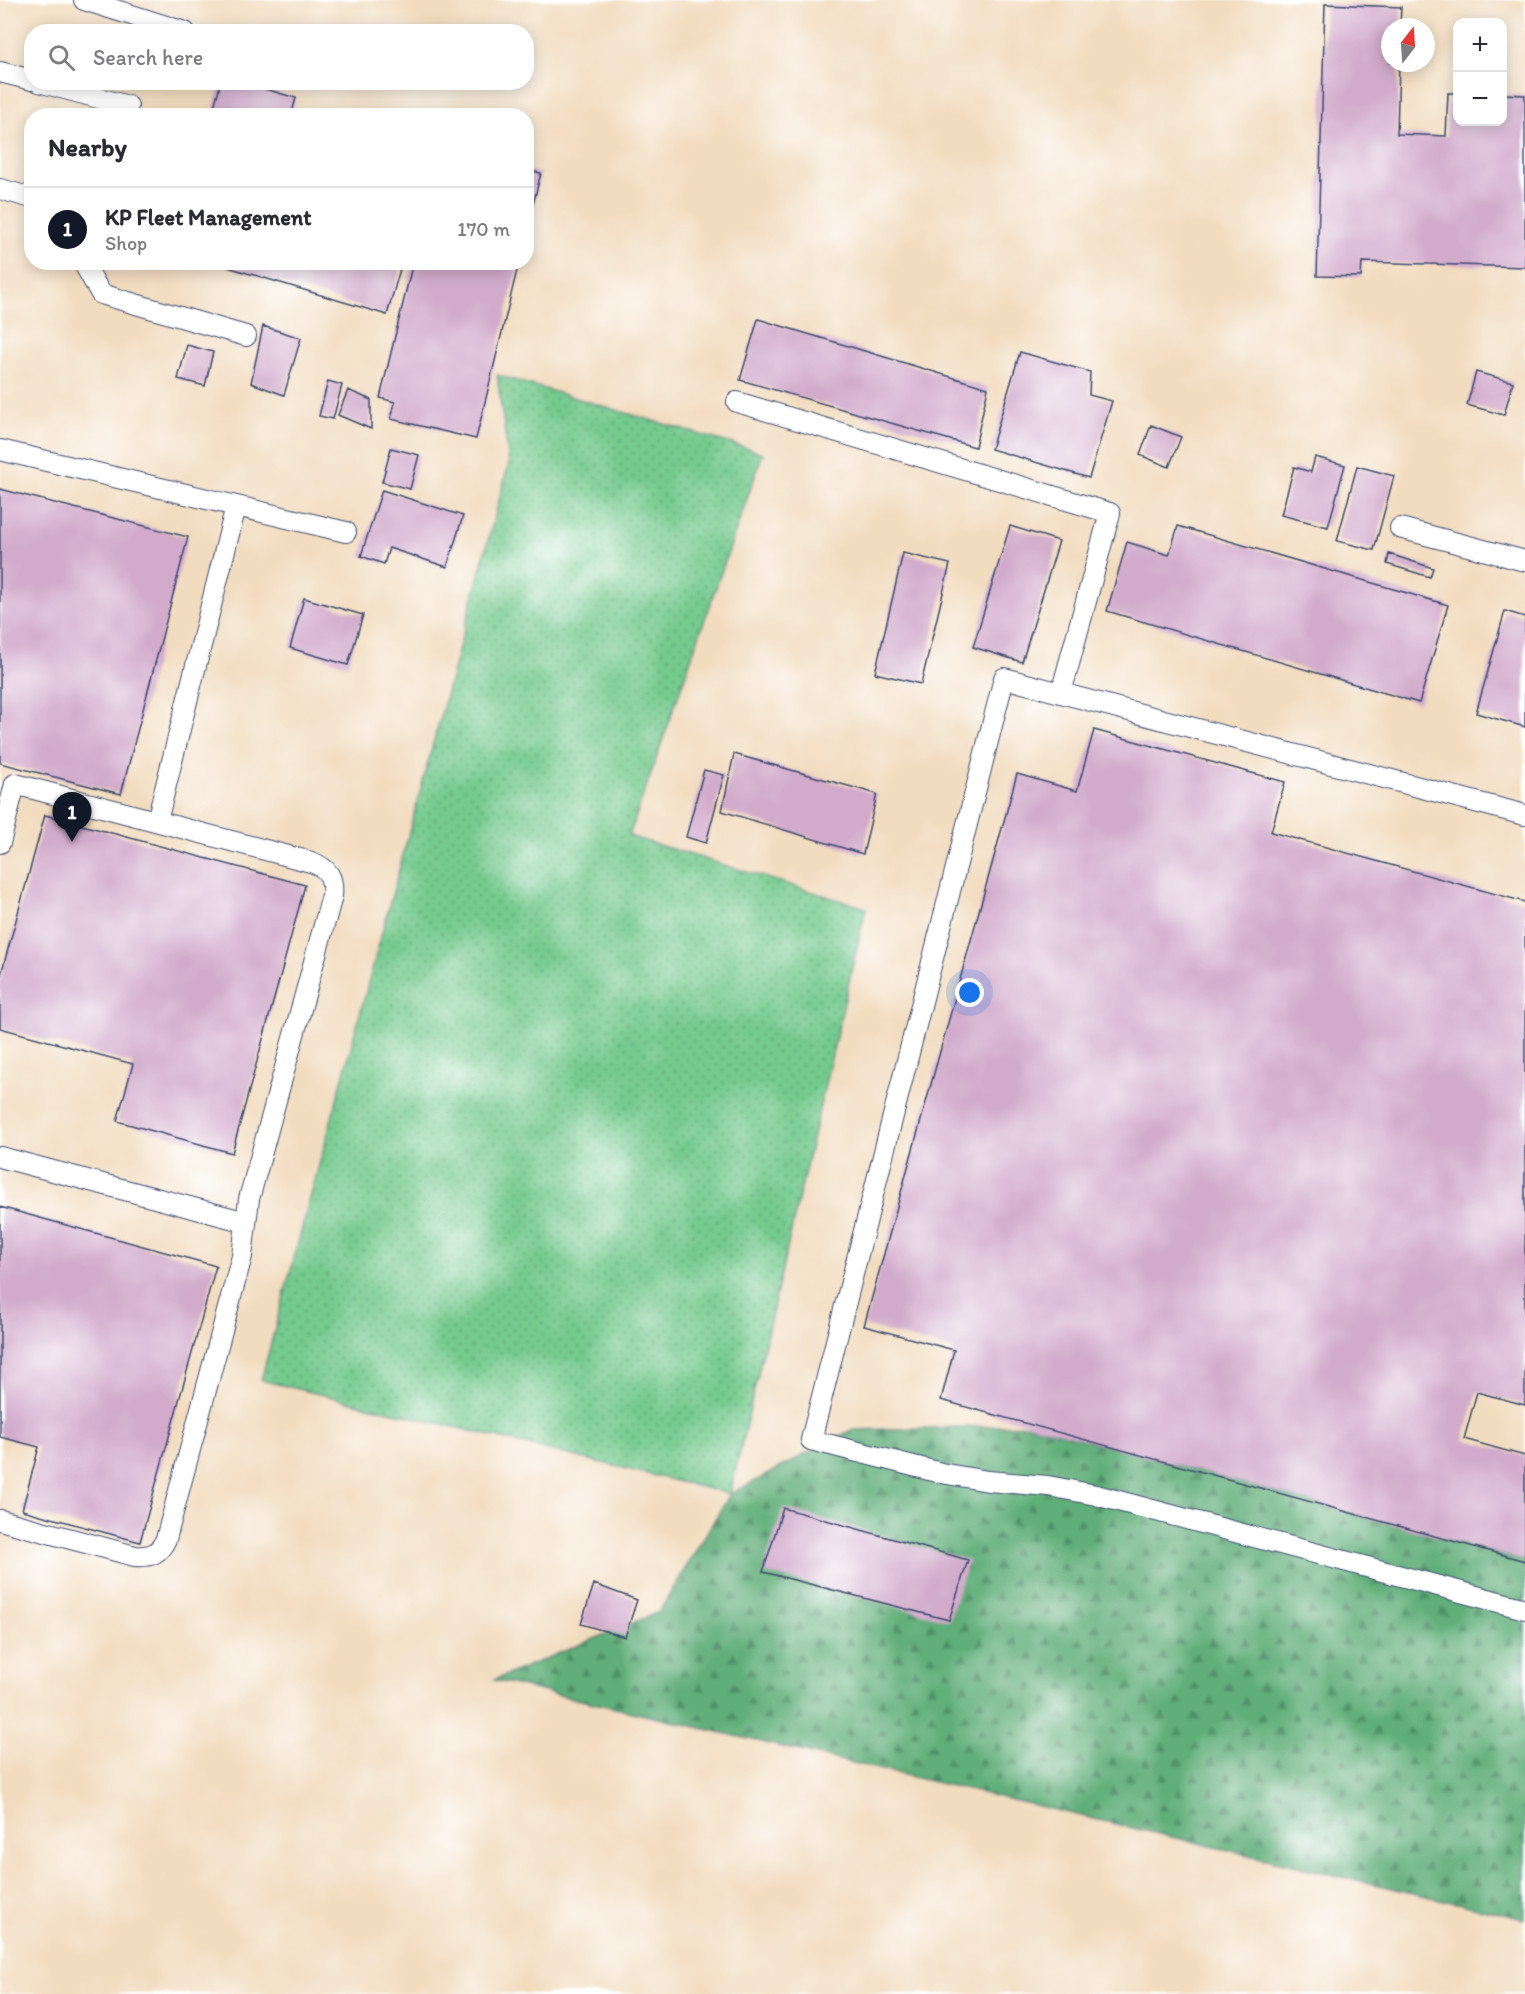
<!DOCTYPE html>
<meta charset="utf-8">
<style>
body{margin:0;font-family:Itim,sans-serif;background:#f2f2f3;color:#2b2b33}
.controls{position:absolute;right:18px;top:18px;display:grid;overflow:hidden;border-radius:12px;box-shadow:0 3px 15px #0003}
.controls button{width:54px;height:54px;display:grid;place-items:center;padding:0;border:0;border-bottom:2px solid #e1e1e2;background:#fff;color:#2b2b33;font:30px sans-serif}
.compass{position:absolute;left:1381px;top:18px;width:54px;height:54px;border-radius:50%;background:#fff;box-shadow:0 3px 15px #0003;rotate:17deg}
.you{position:absolute;left:970px;top:993px;width:21px;height:21px;margin:-15px;border:4px solid #fff;border-radius:50%;background:#1a73e8;box-shadow:0 0 0 9px #1a73e833}
.badge{display:grid;place-items:center;width:39px;height:39px;border-radius:50%;background:#111827;color:#fff;font-size:20px;font-weight:700}
.pin{position:absolute;translate:-50% -50px;filter:drop-shadow(0 2px 3px #0008)}
.pin::after{content:'';position:absolute;top:32px;width:21px;height:18px;background:inherit;clip-path:polygon(0 0,100% 0,50% 100%)}
.list{margin:0;padding:0;list-style:none}
h2{display:flex;justify-content:space-between;align-items:center;height:78px;margin:0;padding:0 24px;font-size:26px}
h2 small{font-size:20px;font-weight:400;color:#7c7c81}
.list li{display:grid;grid-template-columns:39px 1fr auto;gap:18px;align-items:center;box-sizing:border-box;height:84px;padding:0 24px;border-top:2px solid #e1e1e2}
.list b{display:block;font-size:22px;white-space:nowrap}
.list p{margin:0;font-size:20px;white-space:nowrap;color:#7c7c81}
.list em{font-size:20px;font-style:normal;color:#7c7c81}
.icon{flex:none;width:33px;height:33px;fill:none;stroke:currentColor;stroke-width:2;stroke-linecap:round;stroke-linejoin:round}
.map{position:relative;flex:none;width:1525px;height:1994px;overflow:hidden}
.search{position:absolute;background:#fff;box-shadow:0 3px 15px #0003;left:24px;top:24px;width:510px;height:66px;display:flex;align-items:center;gap:15px;box-sizing:border-box;padding:0 21px;border-radius:24px;color:#7c7c81;font-size:22px}
.panel{position:absolute;background:#fff;box-shadow:0 3px 15px #0003;left:24px;top:108px;width:510px;height:162px;border-radius:24px}
.map>svg:first-child{display:block}
</style>
<div class="map">
<svg width="1525" height="1994" viewBox="0 0 1525 1994">
<defs>
<pattern id="green-dots" width="8" height="8" patternUnits="userSpaceOnUse" patternTransform="scale(1.5)"><rect width="8" height="8" fill="#75ca8e"/><path d="M2 2h.1M6 6h.1" fill="none" stroke="#5fa477" stroke-width="1.8" stroke-linecap="round"/></pattern>
<pattern id="forest-firs" width="22" height="20" patternUnits="userSpaceOnUse" patternTransform="scale(1.5)"><rect width="22" height="20" fill="#60ae79"/><path d="M5 1l3.5 6h-7zM16 11l3.5 6h-7z" fill="#4e8e66"/></pattern>
</defs>
<rect width="100%" height="100%" fill="#fff"/>
<filter id="ink" filterUnits="userSpaceOnUse"><feTurbulence type="fractalNoise" baseFrequency=".0167" numOctaves="2"/><feDisplacementMap in="SourceGraphic" scale="12" xChannelSelector="R" yChannelSelector="G"/><feConvolveMatrix kernelMatrix="1 2 1 2 8 2 1 2 1" color-interpolation-filters="sRGB"/></filter>
<filter id="wash" filterUnits="userSpaceOnUse"><feTurbulence type="fractalNoise" baseFrequency=".008" numOctaves="4" result="noise"/><feDisplacementMap in="SourceGraphic" scale="24" xChannelSelector="R" yChannelSelector="G"/><feGaussianBlur stdDeviation="1.35" result="paint"/><feColorMatrix in="noise" values="0 0 0 0 0 0 0 0 0 0 0 0 0 0 0 0 0 1.4 0 .05"/><feComposite in="paint" operator="in"/></filter>
<g filter="url(#wash)">
<rect width="100%" height="100%" fill="#f2dcbf"/>
<path fill="url(#green-dots)" stroke="#487c76" stroke-width="1.5" d="M497,375L763,453L629,836L866,908L730,1494L261,1380L509,463Z"/>
<path fill="url(#forest-firs)" stroke="#3e6e6c" stroke-width="1.5" d="M1031,1425L1525,1561V1919L494,1680L659,1612L730,1494L851,1430Z"/>
<g id="blocks">
<path fill="#d2abcc" d="M1325,4L1401,7L1400,27H1390V63H1399L1397,134L1446,136L1448,93H1458V122H1502V94L1525,95V267L1362,262L1361,277L1317,276Z
M221,82H241L296,98L291,116H233L213,110Z
M526,170L541,173L527,228H526Z
M211,262H402L387,315Z
M413,262H519L476,439L391,419L395,402L380,398Z
M758,319L988,388L975,447L740,380Z
M263,326L301,338L284,395L251,383Z
M187,345L213,352L205,386L178,379Z
M1020,352L1090,372L1089,395L1112,401L1089,478L991,449Z
M1476,372L1513,382L1504,415L1467,405Z
M328,381L342,385L333,419L319,416Z
M348,390L371,400V429L338,415Z
M1151,425L1181,437L1169,467L1140,455Z
M391,448L419,455L410,489L382,482Z
M1315,457L1345,465L1328,527L1281,515L1294,467L1311,472Z
M1357,466L1394,476L1374,550L1337,541Z
M0,489L188,537L121,794L0,763Z
M382,490L463,516L447,567L389,548L384,564L361,556Z
M1010,526L1059,541L1022,662L973,647Z
M1178,526L1448,605L1419,703L1107,611L1127,542L1169,555Z
M903,553L950,564L921,684L875,673Z
M1389,554L1433,568L1430,577L1387,564Z
M304,598L363,615L348,665L290,648Z
M1505,611L1525,617V727L1476,713Z
M1094,730L1285,782L1271,832L1525,902V1405L1477,1392L1464,1439L1525,1456V1561L941,1400L954,1350L864,1326L1017,774L1077,791Z
M734,754L877,794L863,854L722,811Z
M704,770L724,775L706,843L686,837Z
M45,815L305,885L232,1153L117,1121L133,1064L0,1028V978Z
M0,1207L216,1266L140,1542L22,1510L39,1447L0,1437Z
M783,1508L968,1560L949,1620L763,1572Z
M594,1584L637,1600L625,1637L581,1624Z"/>
</g>
</g>
<g filter="url(#ink)">
<use href="#blocks" fill-opacity="0" stroke="#3b496d" stroke-width="1.5"/>
<g fill="none" stroke-linecap="round" stroke-linejoin="round">
<g stroke="#3b496d" stroke-width="22">
<path id="service" d="M84,0L185,32
M0,72L32,80
M39,82L128,106L125,116
M0,189L32,198
M83,262L101,294L246,336
M737,402L1110,513L1061,693
M0,450L346,532
M1400,528L1525,561
M1525,815L1004,678L811,1440L941,1473L988,1481L1048,1486L1096,1495L1525,1609
M157,821L236,506
M0,843L15,784L311,862C328,868 334,877 332,896L249,1199L242,1256L166,1539C159,1554 151,1557 135,1556L0,1520
M0,1157L246,1222"/>
</g>
<use href="#service" stroke="#fff" stroke-width="20"/>
</g>
</g>
</svg>
<div class="controls">
<button>+</button>
<button>−</button>
</div>
<svg class="compass" viewBox="-18 -18 36 36"><path d="M0-13l5 13h-10z" fill="#e53935"/><path d="M0 13l5-13h-10z" fill="#7c7c81"/></svg>
<div class="you"></div>
<div class="pin badge" style="left:72px;top:842px">1</div>
<div class="search"><svg class="icon" aria-label="search" viewBox="0 0 24 24"><circle cx="10" cy="10" r="6"/><path d="M15 15l6 6"/></svg>Search here</div>
<section class="panel">
<h2>Nearby<small></small></h2>
<ul class="list">
<li><span class="badge">1</span><div><b>KP Fleet Management</b><p>Shop</p></div><em>170 m</em></li>
</ul>
</section>
</div>
